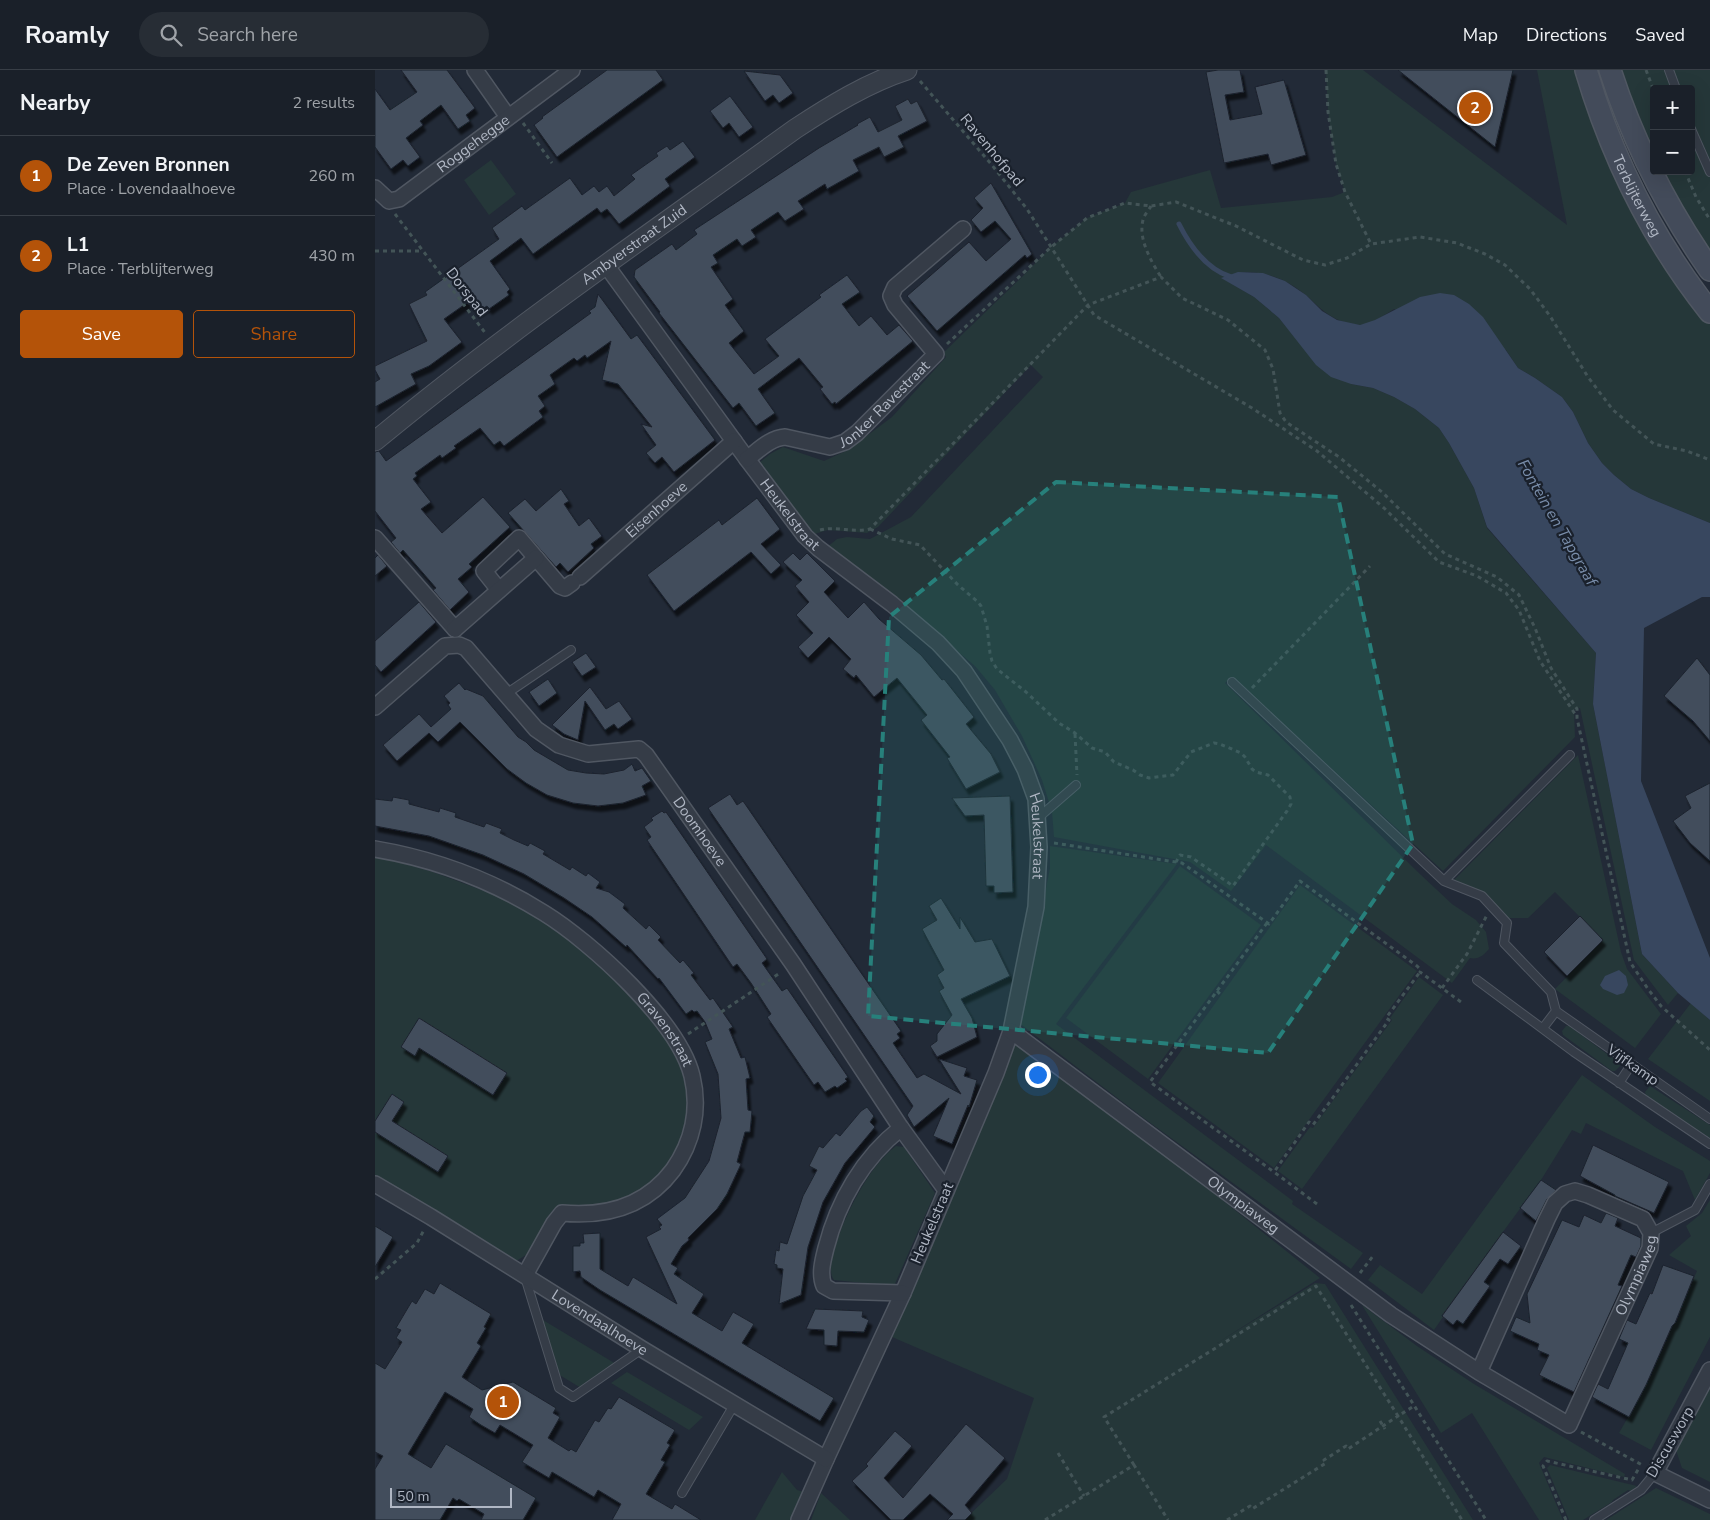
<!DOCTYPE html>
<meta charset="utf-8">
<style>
body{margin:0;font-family:"Nunito Sans",sans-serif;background:#272d35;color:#f1f3f6}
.controls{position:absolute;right:15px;top:15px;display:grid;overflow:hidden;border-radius:5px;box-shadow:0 5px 20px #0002}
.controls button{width:45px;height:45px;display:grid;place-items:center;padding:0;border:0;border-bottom:1px solid #383e46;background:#1a2029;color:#f1f3f6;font:25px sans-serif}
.scale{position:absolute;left:15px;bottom:12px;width:122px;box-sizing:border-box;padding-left:5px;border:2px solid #b0b7c4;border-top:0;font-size:14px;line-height:18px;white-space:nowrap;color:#b0b7c4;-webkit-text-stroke:4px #1a212c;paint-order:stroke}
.you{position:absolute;left:662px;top:1004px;width:18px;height:18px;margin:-12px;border:4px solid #fff;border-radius:50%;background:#1a73e8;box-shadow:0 0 0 8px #1a73e833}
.badge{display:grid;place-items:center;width:32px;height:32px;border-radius:50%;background:#b45309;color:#fff;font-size:16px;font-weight:700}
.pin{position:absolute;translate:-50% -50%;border:2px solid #fff;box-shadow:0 1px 5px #0006}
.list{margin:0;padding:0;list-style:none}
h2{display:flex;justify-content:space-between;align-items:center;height:65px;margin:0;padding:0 20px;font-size:21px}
h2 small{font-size:16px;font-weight:400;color:#9fa3a8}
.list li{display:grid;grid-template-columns:32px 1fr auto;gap:15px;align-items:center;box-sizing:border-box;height:80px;padding:0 20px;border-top:1px solid #383e46}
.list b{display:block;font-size:19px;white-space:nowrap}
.list p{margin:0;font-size:16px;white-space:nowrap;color:#9fa3a8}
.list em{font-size:16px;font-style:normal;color:#9fa3a8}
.actions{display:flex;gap:10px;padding:15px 20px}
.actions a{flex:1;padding:11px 0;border:1px solid #b45309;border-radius:5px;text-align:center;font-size:18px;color:#b45309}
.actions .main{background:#b45309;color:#fff}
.icon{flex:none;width:28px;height:28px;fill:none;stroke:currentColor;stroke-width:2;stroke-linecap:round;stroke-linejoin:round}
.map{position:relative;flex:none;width:1335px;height:1450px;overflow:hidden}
header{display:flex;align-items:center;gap:30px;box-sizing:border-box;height:70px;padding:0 25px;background:#1a2029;border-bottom:1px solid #383e46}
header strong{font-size:24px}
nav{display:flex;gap:28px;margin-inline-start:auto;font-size:18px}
.search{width:350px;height:45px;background:#272d35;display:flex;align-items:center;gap:12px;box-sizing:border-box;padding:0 18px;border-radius:28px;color:#9fa3a8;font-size:19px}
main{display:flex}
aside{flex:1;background:#1a2029}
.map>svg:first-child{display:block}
</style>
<header>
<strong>Roamly</strong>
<div class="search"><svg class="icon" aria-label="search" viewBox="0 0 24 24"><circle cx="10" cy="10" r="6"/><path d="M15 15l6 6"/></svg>Search here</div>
<nav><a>Map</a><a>Directions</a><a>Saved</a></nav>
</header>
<main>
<aside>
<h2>Nearby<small>2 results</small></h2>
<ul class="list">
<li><span class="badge">1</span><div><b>De Zeven Bronnen</b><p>Place · Lovendaalhoeve</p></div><em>260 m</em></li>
<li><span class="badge">2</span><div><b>L1</b><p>Place · Terblijterweg</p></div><em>430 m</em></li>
</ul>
<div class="actions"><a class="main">Save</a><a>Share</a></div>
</aside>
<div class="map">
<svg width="1335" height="1450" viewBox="0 0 1335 1450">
<defs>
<filter id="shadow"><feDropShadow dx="3" dy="5.5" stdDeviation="1" flood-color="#0009"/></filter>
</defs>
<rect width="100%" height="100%" fill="#222a37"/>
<path fill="#253739" d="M951,0H988L1192,155L1162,0H1206L1335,246V453L1274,428L1256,419L1239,405L1227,393L1213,373L1198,342L1187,327L1160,308L1143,298L1131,280L1019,239C1009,245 997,255 985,255C981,255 977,253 973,253C955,249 945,238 932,226C909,206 876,195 847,208L879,227L904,248L923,271L976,314L998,318L1019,327L1040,339L1064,358L1074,373L1099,418L1112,458L1221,583L1218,634L1267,884L1303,923L1293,935L1259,890L1205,638L1199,640L1200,667L1068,801L857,607L850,613L1046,805L1077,834L1101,850L1111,862L1114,879C1109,885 1103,890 1095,888L1077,913L891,775L856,821L815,792L679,767L677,742L667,710L647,666L620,620L600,596L582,581L451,478L462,469L472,467L495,469L536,447L668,307L656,295L503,457L492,463L453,460L436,465L384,393L395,384L408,377L449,391L473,380L517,347L571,287L568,283L647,207L675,178L712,148L750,133L756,122L835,100L846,138L957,127L970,122L961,94L953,42Z
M1243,0H1335V190L1282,101H1316V19H1279V94Z
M116,90L141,124L114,145L89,110Z
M1203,685L1246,882L1252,899L1286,944L1260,978L1180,919L1228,870L1180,822L1153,848H1133L1109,823L1079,810Z
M675,776L802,794L681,954L918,1131L917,1134L988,1183L976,1199L770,1049L644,953L675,798Z
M0,785L58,802L131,829L184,861L230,898L263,932L291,967L308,994L315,1025L312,1063L296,1094L274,1119L239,1136L184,1137L151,1185L138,1193L0,1110Z
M805,796L886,855L773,1009L691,948Z
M925,815L1042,901L899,1098L783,1013Z
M1044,907L1068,925L927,1119L903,1101L935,1057L938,1058L1017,950L1015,948Z
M1316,933L1335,950V1031L1273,989Z
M1191,956H1194L1243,992L1245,996L1240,1001H1237L1188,965L1187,961Z
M641,972L771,1069L945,1208L842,1273L940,1213L950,1214L1098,1450H589L632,1409L659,1328L517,1267Z
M1207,1005L1280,1057L1335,1091V1103L1320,1130L1308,1101L1211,1053L1206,1064L1197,1060L1166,1110L1067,1245L1068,1247L1059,1260L993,1210L1005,1195L1047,1224Z
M1275,1016L1335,1055V1068L1271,1026L1270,1022Z
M521,1076L529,1077L560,1123L519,1216L459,1210C447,1196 474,1139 483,1124C492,1107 506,1087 521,1076Z
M1335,1130V1267L1276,1380L1244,1363L1272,1314L1322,1201L1294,1185L1316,1166L1311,1156L1327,1143Z
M987,1235L1042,1276L1099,1314L1250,1404L1249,1407L1169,1387L1164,1393L1188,1450H1164L1097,1343L1066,1363Z
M163,1247L241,1294L206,1318L183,1304Z
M252,1302L328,1347L314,1360L236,1313Z
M1335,1316V1412L1307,1398L1301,1380Z
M1175,1395L1262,1416L1256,1421L1253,1420L1238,1430L1237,1432L1208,1450H1194L1172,1398Z
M407,1402L422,1420L429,1422L416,1450H380Z
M1281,1418L1335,1444V1450H1231Z
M446,1423L475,1450H436Z"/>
<path fill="#38475f" d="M863,202L888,203L910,211L931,225L947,241L962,250L985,255L1000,250L1045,227L1065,223L1079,225L1094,234L1108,247L1143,298L1160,308L1187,327L1198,342L1213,373L1227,393L1239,405L1256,419L1274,428L1335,453V527H1327L1269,558L1266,711L1335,888V950L1303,923L1267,884L1218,634L1221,583L1112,457L1099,418L1074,373L1064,358L1040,339L1019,327L998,318L976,314L956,307L941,295L904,248L879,227L846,208Z
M1244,900L1251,906L1253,915L1249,923L1242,925L1228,919L1225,915L1230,906Z"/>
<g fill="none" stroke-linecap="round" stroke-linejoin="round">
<path stroke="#38475f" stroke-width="5" d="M804,154C815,176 831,199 856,207"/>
</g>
<path fill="#434d5b" stroke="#1c232e" filter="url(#shadow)" d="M26,0H72L100,38L91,45L95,51L83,59L66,35L45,51L48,55L31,68L45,87L33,96L28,90L16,99L0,77V19L15,40L42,22Z
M232,0H281L288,10L182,87L159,55L168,48L167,47Z
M843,0H865L869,22L850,25L855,50L887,44L880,17L909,10L931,85L896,95L893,84L849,93L831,2Z
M1023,0H1138L1120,77Z
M369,1L405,5L418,23L404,33L398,25L390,31Z
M355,26L378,57L364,67L354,53L348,58L335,41Z
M533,29L536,34L542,31L552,51L523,66L529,77L509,87L504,77L478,90L484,101L452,119L450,114L423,131L429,139L410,151L403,142L376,160L381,167L367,176L362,169L338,185L343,193L336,197L358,229L350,235L369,261L354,273L379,304L404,286L390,269L446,227L444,225L472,205L485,222L467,234L484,256L496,246L512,265L524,255L538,271L461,334L460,332L457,334L445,319L448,317L424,288L383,319L400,343L381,356L364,333L358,338L284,243L285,242L259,207L260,200L297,174L301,180L322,164L319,160L444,78L483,55L482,54L495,47L503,62L527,50L520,36Z
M308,71L320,87L290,109L295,116L244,154L232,139L226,143L222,138L158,184L146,168L115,191L135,219L132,222L134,225L114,239L112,236L104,241L96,230L69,249L87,272L54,296L36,304L41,314L0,337V312L5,309L0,300V296L52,271L34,234L52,225L50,222L124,169L117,158L147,136L150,140L195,108L207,125L219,116L224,122L232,116L239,126L260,109L256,105L283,86L281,83L292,76L295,80Z
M616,113L657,184L652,188L650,185L562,261L532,226L594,172L611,191L636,169L620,151L606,162L596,150L608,138L599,128Z
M223,224L256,269L262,265L340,370L299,402L287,387L280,393L271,383L281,375L266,354L277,357L243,314L227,310L236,271L212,288L210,285L202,291L199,288L175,305L180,314L163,326L170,336L164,341L168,347L129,376L125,371L119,375L105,358L79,376L81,378L67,388L65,385L40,403L42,406L38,409L56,432L46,439L67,463L108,427L135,457L94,494L97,497L83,509L94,522L75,540L58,520L61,518L48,503L28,480L25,483L16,472L21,468L0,441V382L4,381L11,391L216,243L214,241L220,237Z
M186,419L194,431L189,434L204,456L214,448L227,466L216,474L219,478L193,502L185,493L181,497L133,443L150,429L161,441Z
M382,428L405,459L386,474L406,495L396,504L376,482L299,541L272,505L344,450L347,455Z
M418,483L425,490L432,483L460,511L449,522L473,548L489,532L504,549L546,585L567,610L569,609L599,647L591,654L616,684L625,702L591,719L572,688L575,687L546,650L552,645L522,608L499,627L481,605L479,608L468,599L476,589L454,567L433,588L423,577L438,563L421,545L434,532L420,516L427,510L408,492Z
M3,485L12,496L0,506V488Z
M44,532L61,552L6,602L0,595V571Z
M211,583L221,597L207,606L197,592Z
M1322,588L1335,605V671L1318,651L1289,626Z
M173,609L182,623L164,636L154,622Z
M84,613L90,620L91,619L108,626L143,667L151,672L159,680L193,700L211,703L229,704L249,700L257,694L260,701L267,698L276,711L267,716L271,725L248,733L223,736L198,733L172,725L151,713L132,699L85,652L63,672L54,663L22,691L8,675L44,644L56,657L76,639L73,635L75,633L69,626Z
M215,617L231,639L244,631L257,649L243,659L239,654L230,660L210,631L203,670L189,664L177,655Z
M1335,713V791L1315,773L1298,751L1316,738L1310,726Z
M355,724L362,735L368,731L526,961L522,964L525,968L518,973L542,1008L549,1004L586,1024L564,989L592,998L589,1006L602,1010L594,1037L593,1035L577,1074L558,1066L574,1028L539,1057L532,1045L538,1036L333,738Z
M635,726L638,822L619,823V816H611L609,745L590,746L577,728Z
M18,727L34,730V734L64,742L65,738L81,743L80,747L109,757L111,753L127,759L125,763L139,770L153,776L155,773L170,781L168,784L195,800L197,797L211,806L213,803L225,812L221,818L234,822L250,834L248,838L271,859L274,855L286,867L283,870L305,893L308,890L319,903L316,905L335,930L338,928L358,957L354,959L366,988L370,987L375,1008L371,1009L373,1040L377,1041L375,1062H370L362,1092L366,1094L352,1124L342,1139L313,1168L314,1170L307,1176L296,1194L303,1198L299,1204L329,1224L317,1243L347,1261L358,1242L379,1254L367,1273L459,1328L445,1351L225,1220L206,1207L205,1201L198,1202V1176H205V1173H209L208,1164L225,1163V1199L253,1216L258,1207L302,1234L271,1167L286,1159L284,1157L287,1155L282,1149L310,1128L334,1091L346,1048L343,1004L330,972L337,969L330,952L322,941L319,942L317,940L311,944L284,908L283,909L252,875L251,877L217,847L189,828L149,804L108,785L54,766L0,756V729L17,731Z
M287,741L289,743L291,742L392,889L387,893L407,921L412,918L473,1007L470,1009L472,1011L462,1018L460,1016L450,1022L443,1012L439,1015L392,947L396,944L376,913L362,894L358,897L272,770L276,767L269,757L278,750L276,748Z
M566,828L585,859V847L600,872L617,869L635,906L586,929L597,948L602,967L562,987L555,976L562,971V964L577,945L564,921L569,918L562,905L569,900L547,859L562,850L554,836Z
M1205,846L1228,870L1192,906L1169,882Z
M44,948L132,1003L118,1025L44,978L40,986L26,977Z
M17,1024L29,1032L17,1051L73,1086L63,1102L0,1062V1051Z
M492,1037L499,1046L495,1052L500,1057L470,1093L448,1132L433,1177L426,1225L404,1234L408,1199L402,1198V1195L399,1194L401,1180L404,1181L405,1172L412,1174L428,1126L442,1100L434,1096L444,1076L448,1078L461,1063L465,1066L486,1041Z
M1218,1075L1294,1112L1279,1143L1240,1126V1125L1205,1106Z
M1166,1110L1181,1120L1172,1129L1161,1151L1145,1138Z
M1231,1143L1243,1148L1240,1156L1266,1168V1176L1261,1187L1256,1185L1243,1215L1247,1216L1199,1322L1164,1305L1174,1285L1162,1280L1164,1274L1135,1261L1141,1247L1155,1253L1152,1224L1187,1150L1204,1157L1209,1145L1226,1153Z
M0,1156L18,1167L0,1197Z
M1128,1162L1146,1176L1133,1194L1125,1189L1109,1212L1115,1216L1088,1254L1082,1250L1078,1255L1067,1246Z
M1288,1195L1319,1206L1300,1253L1297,1256L1271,1315L1254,1347L1217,1327L1223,1314L1233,1319L1253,1273L1244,1269L1252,1250L1261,1254L1275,1223L1277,1224Z
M65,1213L116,1244L109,1257L111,1258L102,1273L106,1276L87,1307L107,1320L138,1312L181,1338L178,1343L185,1347L173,1368L194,1381L196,1379L201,1382L220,1350L224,1352L233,1338L236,1339L244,1327L300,1360L292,1373L295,1375L286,1390L290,1392L271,1424L297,1439L300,1434L326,1450H237L246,1434L223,1420L219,1427L177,1402L174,1408L147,1392L158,1375L125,1355L120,1363L106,1355L94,1347L98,1339L70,1322L33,1384L56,1398L71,1374L161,1428L148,1450H106L109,1444L84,1429L82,1431L78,1428L65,1450H0V1399L8,1386L0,1382V1293L10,1299L27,1272L21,1268L26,1260L21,1258L37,1231L41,1234L50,1219L59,1224Z
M440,1239L488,1241L487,1247L494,1250L489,1262L463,1261L462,1276L449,1275V1260L431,1259Z
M591,1354L630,1388L590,1435L597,1443L590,1450H572L578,1444L555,1424L528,1450H516L477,1411L493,1396L491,1394L520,1361L537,1376L509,1408L528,1428Z"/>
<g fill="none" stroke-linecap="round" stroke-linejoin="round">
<g stroke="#505762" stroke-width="10">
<path id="service" d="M1294,0L1301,19
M1316,59L1335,102
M857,612L1069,811L1107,826L1132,853L1129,873L1176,922L1181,941
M131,624L196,580
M663,748L701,715
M1069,811L1195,685
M1102,910L1199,982L1335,1074
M1181,941L1335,1049
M1168,958L1181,941
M1244,1013L1256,995
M1276,1163L1320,1140L1335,1114
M150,1207L184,1318L198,1327L267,1279
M307,1423L359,1335
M1219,1450L1266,1420L1280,1403"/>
</g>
<g stroke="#505762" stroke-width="18">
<g id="minor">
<path d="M100,0L133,47"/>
<path id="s1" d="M0,118L14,131L24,129L197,0"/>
<path id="s2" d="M231,195L372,389L430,466L443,478L517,534L563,573L589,601L635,670L650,699L661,729L664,777L661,837L636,961L621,1003L528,1223L451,1389L424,1450"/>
<path id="s3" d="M372,389C384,380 395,368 410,367L455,377L470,372L482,363L561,284L520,235L516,226L520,217L588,159"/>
<path d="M0,468L80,559"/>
<path id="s4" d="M205,507L359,371"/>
<path d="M124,520L109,501L144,468L185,516L190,518L197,513"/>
<path d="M80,559L161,488"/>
<path id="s5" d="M0,637L70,576L84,575L91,578L161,659L184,675L213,684L264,679L271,685L418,894L526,1058L571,1120"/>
<path id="s6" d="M0,779C59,789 118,811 169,843C216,872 304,952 317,1006C325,1039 318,1072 298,1100C271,1136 231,1147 187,1143L179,1153L150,1205"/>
<path id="s7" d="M636,961L1016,1245L1104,1302L1194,1355L1275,1178L1276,1163L1268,1149L1213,1125L1200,1121L1190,1124L1180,1133L1172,1149L1104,1302"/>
<path d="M526,1058C488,1088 463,1131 451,1178C448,1190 444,1204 449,1216L458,1221L528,1223"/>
<path id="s8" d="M0,1114L56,1147L267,1279L451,1389"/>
<path d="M1335,1300L1280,1403L1335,1430"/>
</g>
</g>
<g stroke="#505762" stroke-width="21">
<g id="tertiary">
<path id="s9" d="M0,371C134,260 279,161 420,59C455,36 492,13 532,0"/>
</g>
</g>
<g stroke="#505762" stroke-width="24">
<g id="secondary">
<path id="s10" d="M1211,0C1237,88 1278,170 1335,242"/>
<path d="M1235,0C1258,72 1292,138 1335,200"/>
</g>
</g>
<path stroke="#435457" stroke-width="3" stroke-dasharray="4 4" stroke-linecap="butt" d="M951,0L953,42L961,94L970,122L996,174
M1271,0L1279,21
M545,11L616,94L652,139L719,245L877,338L942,381L1009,438L1064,492L1102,506L1131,523L1144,540L1165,591L1202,647
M148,53L177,93
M1310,101L1321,127L1335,150
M776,136C774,140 769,145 768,150C763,169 776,191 786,207
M20,144L111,264
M0,181H46
M572,274L675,178L712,148L750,133L776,136L801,132L861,156L928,190L950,195L972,188L996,174L1045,167L1082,173L1110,184L1130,195L1155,219L1175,246L1213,307L1238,340L1279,374L1312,381L1335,390
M495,459L517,469L545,475L583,515L603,532L606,536L612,556L615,583L617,591L622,599L651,622L684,653L700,663L717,678L730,682L739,692L758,700L765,705L774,708L798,705L816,682L839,673L845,674L866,683L870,687L877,699L881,702L893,705L915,727L916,734L912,741L858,816L816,787L805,785L801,792
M445,460C462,456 478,463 495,459L713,235L786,207L807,228L853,250L890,280L898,299L905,343L911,352L964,387L1007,422L1070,484L1122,507L1144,525L1160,558L1176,598L1202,639V648L1255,892L1273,919L1286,936L1335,980
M877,618L995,496
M700,664L702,705
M679,773L807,793L894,854L925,811L1042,896L1046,900L1045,902L1086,932
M892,853L775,1012L899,1102
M1067,918L1092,884L1112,845
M842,921L846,925
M313,964L405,903
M942,1134L899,1102L934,1052L938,1055L1014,950L1011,948L1045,902
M985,1203L998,1186
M0,1209L42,1173L49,1160
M976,1235L1111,1450
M1005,1351L1010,1359
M1206,1362L1269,1396
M683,1383L709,1426
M759,1395L729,1347L941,1216L1023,1346L1039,1336
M670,1450L759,1395L793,1450
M852,1450L875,1436L877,1439L951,1393L949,1390L971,1376L973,1379L1023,1346L1087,1450
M1191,1450L1168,1396L1172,1391L1257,1410L1264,1398"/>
<use href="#service" stroke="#353c47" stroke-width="8"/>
<use href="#minor" stroke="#353c47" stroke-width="15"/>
<use href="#tertiary" stroke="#353c47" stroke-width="19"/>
<use href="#secondary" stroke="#434b5a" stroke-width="21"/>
</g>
<path fill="#27807b" fill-opacity="0.2" stroke="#27807b" stroke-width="4" stroke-dasharray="10 6" stroke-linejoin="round" d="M681,412L963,427L1038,774L893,983L493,946L514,547Z"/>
<g text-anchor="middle" stroke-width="4.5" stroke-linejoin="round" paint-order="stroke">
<g font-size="15" fill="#b0b7c4" stroke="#1a212c">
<text dy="5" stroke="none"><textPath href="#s1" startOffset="122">Roggehegge</textPath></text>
<text transform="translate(617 80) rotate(50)" y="5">Ravenhofpad</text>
<text dy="5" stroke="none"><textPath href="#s10" startOffset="136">Terblijterweg</textPath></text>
<text dy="5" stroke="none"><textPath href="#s9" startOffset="325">Ambyerstraat Zuid</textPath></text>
<text transform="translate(92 222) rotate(52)" y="5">Dorspad</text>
<text dy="5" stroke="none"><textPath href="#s3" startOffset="161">Jonker Ravestraat</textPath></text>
<text dy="5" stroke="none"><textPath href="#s4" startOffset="102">Eisenhoeve</textPath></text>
<text dy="5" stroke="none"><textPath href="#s2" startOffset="310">Heukelstraat</textPath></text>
<text dy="5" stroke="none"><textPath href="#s5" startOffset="434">Doomhoeve</textPath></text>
<text dy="5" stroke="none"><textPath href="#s2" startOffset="730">Heukelstraat</textPath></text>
<text dy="5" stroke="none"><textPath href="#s6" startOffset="351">Gravenstraat</textPath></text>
<text transform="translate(1258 995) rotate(35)" y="5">Vijfkamp</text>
<text dy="5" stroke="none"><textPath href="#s7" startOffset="290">Olympiaweg</textPath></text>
<text transform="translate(557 1153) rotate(-67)" y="5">Heukelstraat</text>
<text dy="5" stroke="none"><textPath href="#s7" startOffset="848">Olympiaweg</textPath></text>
<text dy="5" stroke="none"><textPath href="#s8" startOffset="264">Lovendaalhoeve</textPath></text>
<text transform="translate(1295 1372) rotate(-60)" y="5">Discusworp</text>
</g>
<g font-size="16" font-style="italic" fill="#798daa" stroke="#1a212c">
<text transform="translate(1183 452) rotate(60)" y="6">Fontein en Tapgraaf</text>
</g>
</g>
</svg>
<div class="controls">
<button>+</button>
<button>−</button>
</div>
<div class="scale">50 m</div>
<div class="you"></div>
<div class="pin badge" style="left:128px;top:1332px">1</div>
<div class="pin badge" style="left:1100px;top:38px">2</div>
</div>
</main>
